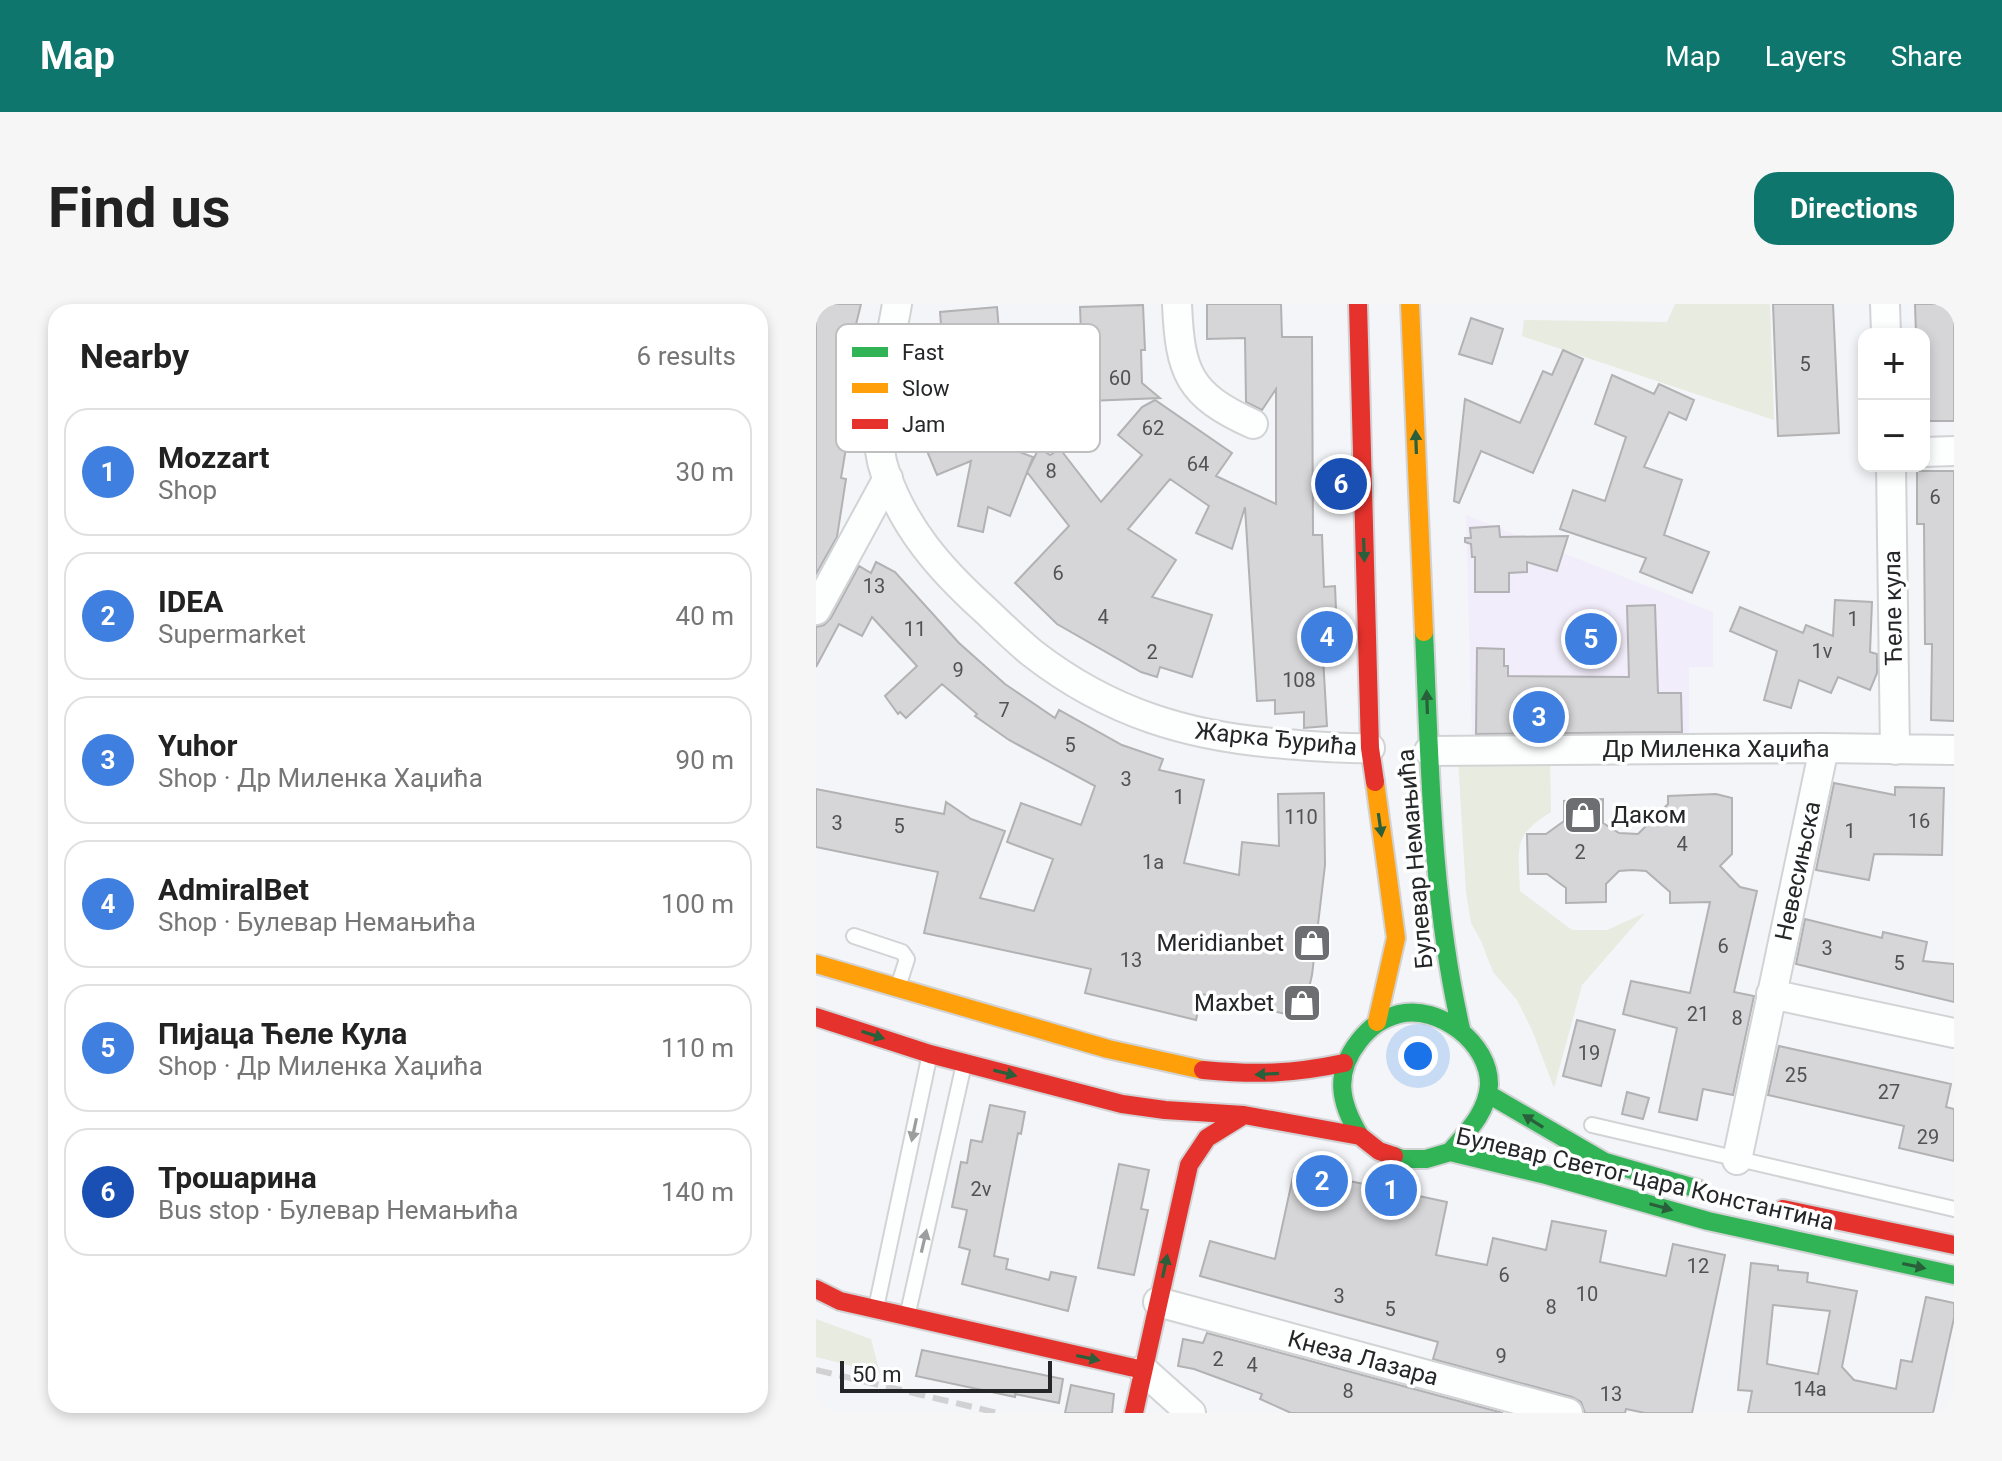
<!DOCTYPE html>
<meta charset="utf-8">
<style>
body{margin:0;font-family:Roboto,sans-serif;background:#f6f6f6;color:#222}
.controls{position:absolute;right:24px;top:24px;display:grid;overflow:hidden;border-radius:16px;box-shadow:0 4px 12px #0003}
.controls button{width:72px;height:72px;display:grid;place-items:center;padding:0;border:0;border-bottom:2px solid #e0e0e0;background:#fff;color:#222;font:40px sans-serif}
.scale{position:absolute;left:24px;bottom:20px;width:212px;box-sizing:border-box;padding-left:8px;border:4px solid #252628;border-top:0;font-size:22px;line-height:28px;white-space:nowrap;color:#252628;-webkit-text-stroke:6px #fff;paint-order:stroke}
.you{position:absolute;left:602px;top:752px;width:28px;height:28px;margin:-20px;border:6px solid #fff;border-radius:50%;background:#1a73e8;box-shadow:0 0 0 12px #1a73e833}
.badge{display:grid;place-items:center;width:52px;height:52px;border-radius:50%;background:#0f766e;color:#fff;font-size:26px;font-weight:700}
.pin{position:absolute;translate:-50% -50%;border:4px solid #fff;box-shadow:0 2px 8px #0006}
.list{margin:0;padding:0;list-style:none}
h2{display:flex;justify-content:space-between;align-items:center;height:104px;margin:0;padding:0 32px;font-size:34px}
h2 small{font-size:26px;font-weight:400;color:#767676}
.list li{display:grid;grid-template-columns:52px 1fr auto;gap:24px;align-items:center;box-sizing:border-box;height:128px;margin:0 16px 16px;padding:0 16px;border:2px solid #e0e0e0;border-radius:24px}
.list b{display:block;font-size:30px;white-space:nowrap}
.list p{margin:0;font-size:26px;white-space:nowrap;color:#767676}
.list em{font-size:26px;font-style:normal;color:#767676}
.map{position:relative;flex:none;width:1138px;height:1109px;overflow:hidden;border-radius:24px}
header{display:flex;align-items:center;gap:48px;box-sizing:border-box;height:112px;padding:0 40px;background:#0f766e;color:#fff}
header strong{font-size:38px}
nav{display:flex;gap:44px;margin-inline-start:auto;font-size:28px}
.intro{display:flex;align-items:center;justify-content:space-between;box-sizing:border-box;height:192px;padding:0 48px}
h1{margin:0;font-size:56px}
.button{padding:20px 36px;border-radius:24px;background:#0f766e;color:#fff;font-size:28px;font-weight:700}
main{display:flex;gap:48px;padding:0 48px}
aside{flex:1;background:#fff;border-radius:24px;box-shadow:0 4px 12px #0003}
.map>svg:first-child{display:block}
</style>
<header>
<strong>Map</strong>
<nav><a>Map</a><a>Layers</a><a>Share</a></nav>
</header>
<div class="intro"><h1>Find us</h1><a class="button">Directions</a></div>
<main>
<aside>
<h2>Nearby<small>6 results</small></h2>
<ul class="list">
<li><span class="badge" style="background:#3f7fe0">1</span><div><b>Mozzart</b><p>Shop</p></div><em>30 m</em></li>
<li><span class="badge" style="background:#3f7fe0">2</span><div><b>IDEA</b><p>Supermarket</p></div><em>40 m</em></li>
<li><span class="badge" style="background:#3f7fe0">3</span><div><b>Yuhor</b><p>Shop · Др Миленка Хаџића</p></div><em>90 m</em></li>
<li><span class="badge" style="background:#3f7fe0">4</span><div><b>AdmiralBet</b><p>Shop · Булевар Немањића</p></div><em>100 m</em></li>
<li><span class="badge" style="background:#3f7fe0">5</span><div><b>Пијаца Ћеле Кула</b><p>Shop · Др Миленка Хаџића</p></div><em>110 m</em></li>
<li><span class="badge" style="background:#1a4fb4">6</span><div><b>Трошарина</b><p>Bus stop · Булевар Немањића</p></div><em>140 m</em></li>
</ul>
</aside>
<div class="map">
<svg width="1138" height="1109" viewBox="0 0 1138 1109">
<rect width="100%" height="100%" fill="#f4f5f8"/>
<path fill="#f2edfa" d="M650,211L897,308V363H873V437L656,438Z"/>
<path fill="#e8ebe0" d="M859,0H954L958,116L706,32L708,16L851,18Z
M734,453L735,508C695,533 703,544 704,587L756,626H791L829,609L766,681L738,784L716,726L701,696L677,668L665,637L655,619L650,588L642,455Z
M0,1015L55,1035L64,1069L0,1053Z"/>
<path fill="#d6d5d7" stroke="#b2b1b3" stroke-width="2" fill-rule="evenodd" d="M0,0H45L34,45L46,47L25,174L30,175L21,233L0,270Z
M391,0H465L466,33H496L497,231H506L508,283L519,282L522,352L507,353L511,422L488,424V408L459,410V396L441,397L429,203L416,245L380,229L393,202L354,175L312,225L360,256L336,293L396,311L376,373L344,363L341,373L325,368L241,320L199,279L253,222L211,168L223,144L234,151L244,145L285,198L326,151L302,131L326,103L339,96L416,149L400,172L460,200V85L446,106L430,98L429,34L391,35Z
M957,0H1017L1023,129L962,132Z
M1099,0H1138V117H1108V30H1100Z
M327,1L329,46H325L326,79L344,94L248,98L245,54L266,53L264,3Z
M181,3L185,50L177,51L172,117L110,114L112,71L129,72L124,8Z
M655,14L687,25L676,60L643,50Z
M747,46L767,55L717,169L665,147L643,199L638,197L649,95L704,119L727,67L736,71Z
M796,71L838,90L843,80L878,96L870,116L853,108L828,163L866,176L848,231L893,248L876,289L824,268L830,254L744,225L757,186L789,197L810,133L779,120Z
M172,122L171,136L217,153L194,212L172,203L167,228L142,222L155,157L121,171L111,147Z
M1101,167H1138V417L1115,416L1116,340H1109L1108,220H1101Z
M683,222L684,233L752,232L741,267L711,258V268L693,269V288H659V253H656L655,240L649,238V234H655L654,224Z
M60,258L79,268L143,339L189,380L239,414L243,406L306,441L347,455L343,466L388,476L368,559L423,571L426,538L463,542L462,490L508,489L509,561L496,671L486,714L386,690L380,716L269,689L275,665L108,629L122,568L0,543V485L128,510L130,498L155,515L189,527L164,594L218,607L237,555L191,538L205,499L265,521L279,482L193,436L159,412L161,410L126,380L90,414L84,408L82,410L69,392L101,362L56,313L46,332L23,320L0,363V323L8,321L15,314L43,262L55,269Z
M1019,296L1056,298L1054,348L1061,350V369L1054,386L1022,373L1015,389L983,376L975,404L948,396L961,347L914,327L924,303L987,329L990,321L1017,332Z
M839,301L842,389H865L866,428L660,430L661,344L688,345V362H692V372L813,373L811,302Z
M1018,479L1079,491V483L1128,484L1126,551L1058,550L1053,576L1000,566Z
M900,490L916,494V550L904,562L924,583L941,587L918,688L938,692L917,791L887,785L881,816L843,808L861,724L807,710L815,677L874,689L894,598L854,599V588L830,567L816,566L803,567L790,580V598L750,599V584L731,570H712L711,530H730L748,517V497L787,495V519L803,529L822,530L852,500V492Z
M989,615L1066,634L1067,628L1111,638L1107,657L1138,660V698L980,660Z
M761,716L799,726L785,782L747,772Z
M963,742L1135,780L1130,803L1138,805V857L1083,844L1088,822L952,791Z
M811,788L833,794L827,815L806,810Z
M174,801L209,808L205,830L202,829L178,952L192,955L190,965L233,976L235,968L260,973L252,1007L146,980L154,946L143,943L151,906L136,903L145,858L151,859L155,836L166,838Z
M303,860L333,866L325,905L332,906L318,971L282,964Z
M478,868L523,878L524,875L631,898L620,951L671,961L677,934L730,946L736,917L790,927L784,958L850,972L857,940L909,951L876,1109H829L810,1105L809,1109H769L765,1098L756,1093L617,1055L622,1038L384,972L394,937L459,955Z
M935,959L962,962V966L992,969L991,978L1041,987L1026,1063L1038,1076L1080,1085L1085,1056L1096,1058L1110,993L1138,999V1014L1117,1109H932L936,1087L922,1086ZM957,1001L1014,1007L1002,1070L951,1060Z
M391,1029L561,1075L687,1109H475L444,1095L446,1090L378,1065L362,1062L367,1035L387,1039Z
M106,1046L247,1075L243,1099L199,1090V1093L100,1072Z
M255,1081L298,1090L296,1109H249Z"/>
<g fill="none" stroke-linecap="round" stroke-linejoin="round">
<g stroke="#d2d3d5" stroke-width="18">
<path id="lane" d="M38,632L86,648L91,655L82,683
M776,821L1138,905
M60,1004L113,754
M91,1013L148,760"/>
</g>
<g stroke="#d2d3d5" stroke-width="32">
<path id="street" d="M81,0C73,49 52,120 69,168C88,224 124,265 167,304C183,319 199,335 216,349C293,409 373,433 469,440C497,442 526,445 554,444
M361,0C364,68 372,91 437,120
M1069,0L1070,30
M1108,148L1138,147
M1075,162L1079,446
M0,306L72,174
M613,447L1008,444L1138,446
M955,690L1138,729
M921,856L1008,444
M342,998L752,1109
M327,1066L375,1109"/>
</g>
<g stroke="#d2d3d5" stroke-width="22">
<path id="fast" d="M608,328C614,461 615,594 645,725
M672,790L789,858L882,885
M544,832C523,798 518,769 543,737C554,723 565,715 583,710C622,700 674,739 673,781C671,809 651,828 634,848
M578,852L586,855H610L634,848L730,871L892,917L1138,971"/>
</g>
<g stroke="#d2d3d5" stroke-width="22">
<path id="slow" d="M594,0L608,328
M559,478L580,634L561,718
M0,660L292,745L387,766"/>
</g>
<g stroke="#d2d3d5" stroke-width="22">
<path id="jam" d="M542,0L554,444L559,478
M0,713L114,750L306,800L349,806L428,811L544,832L563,847L578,852
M387,766C440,771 476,770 528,759
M967,905L1138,941
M0,985L24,997L327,1066
M318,1109L373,861L391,834L428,811"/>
</g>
<use href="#lane" stroke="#fdfefe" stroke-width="14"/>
<use href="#street" stroke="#fdfefe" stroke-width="28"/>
<use href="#fast" stroke="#30b455" stroke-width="18"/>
<use href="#slow" stroke="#ff9f0a" stroke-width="18"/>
<use href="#jam" stroke="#e5322d" stroke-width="18"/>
<path stroke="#d1d1d3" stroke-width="6" stroke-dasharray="16 8" stroke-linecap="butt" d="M0,1066L182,1109"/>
</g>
<defs><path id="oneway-solid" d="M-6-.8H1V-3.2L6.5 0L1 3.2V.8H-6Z" transform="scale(2)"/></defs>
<g fill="#295f3a">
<use href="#oneway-solid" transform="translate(600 138) rotate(-92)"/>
<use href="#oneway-solid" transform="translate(548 246) rotate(88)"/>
<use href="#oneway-solid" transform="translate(611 398) rotate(-92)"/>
<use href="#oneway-solid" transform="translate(564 521) rotate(82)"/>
<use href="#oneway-solid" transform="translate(57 731) rotate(18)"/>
<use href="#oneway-solid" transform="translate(189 769) rotate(14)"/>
<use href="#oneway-solid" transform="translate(451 770) rotate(177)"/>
<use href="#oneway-solid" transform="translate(717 817) rotate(-148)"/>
<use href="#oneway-solid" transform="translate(845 903) rotate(16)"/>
<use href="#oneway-solid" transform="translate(349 962) rotate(-78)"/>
<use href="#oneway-solid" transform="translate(1098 962) rotate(12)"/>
<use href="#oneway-solid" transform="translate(272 1054) rotate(12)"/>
</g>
<g fill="#9c9d9e">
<use href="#oneway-solid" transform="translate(98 826) rotate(102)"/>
<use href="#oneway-solid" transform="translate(108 937) rotate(-77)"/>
</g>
<defs>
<g id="shop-square" transform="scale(2)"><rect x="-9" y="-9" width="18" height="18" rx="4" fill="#6d6e71" stroke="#fff"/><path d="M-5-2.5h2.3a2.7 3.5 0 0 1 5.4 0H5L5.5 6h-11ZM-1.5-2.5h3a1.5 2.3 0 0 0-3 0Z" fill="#fff"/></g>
</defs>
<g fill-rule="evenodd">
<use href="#shop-square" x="767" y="511"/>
<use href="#shop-square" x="496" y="639"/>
<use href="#shop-square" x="486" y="699"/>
</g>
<g text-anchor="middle" stroke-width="7" stroke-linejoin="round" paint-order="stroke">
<g font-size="20" fill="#515254">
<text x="989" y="67">5</text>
<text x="304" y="81">60</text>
<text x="337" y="131">62</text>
<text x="382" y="167">64</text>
<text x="235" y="174">8</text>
<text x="1119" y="200">6</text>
<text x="242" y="276">6</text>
<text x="58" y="289">13</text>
<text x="287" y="320">4</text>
<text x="1037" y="322">1</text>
<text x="99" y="332">11</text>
<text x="1006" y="354">1v</text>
<text x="336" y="355">2</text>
<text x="142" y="373">9</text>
<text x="483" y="383">108</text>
<text x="188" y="413">7</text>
<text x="254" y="448">5</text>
<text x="310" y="482">3</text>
<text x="363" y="500">1</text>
<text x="485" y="520">110</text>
<text x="1103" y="524">16</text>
<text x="21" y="526">3</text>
<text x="83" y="529">5</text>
<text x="1034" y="534">1</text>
<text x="866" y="547">4</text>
<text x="764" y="555">2</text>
<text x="337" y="565">1a</text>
<text x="907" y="649">6</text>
<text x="1011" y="651">3</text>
<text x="315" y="663">13</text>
<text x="1083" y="666">5</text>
<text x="882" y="717">21</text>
<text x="921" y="721">8</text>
<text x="773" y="756">19</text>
<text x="980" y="778">25</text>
<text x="1073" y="795">27</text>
<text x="1112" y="840">29</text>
<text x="165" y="892">2v</text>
<text x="882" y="969">12</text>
<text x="688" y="978">6</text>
<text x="771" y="997">10</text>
<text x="523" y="999">3</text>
<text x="735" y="1010">8</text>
<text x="574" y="1012">5</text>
<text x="685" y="1059">9</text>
<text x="402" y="1062">2</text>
<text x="436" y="1068">4</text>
<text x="994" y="1092">14a</text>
<text x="532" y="1094">8</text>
<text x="795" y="1097">13</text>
</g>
<g font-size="24" fill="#252628" stroke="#fff">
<text transform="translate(1077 304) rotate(-91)" y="8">Ћеле кула</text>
<text transform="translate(460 435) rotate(6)" y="8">Жарка Ђурића</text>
<text x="900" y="453">Др Миленка Хаџића</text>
<text transform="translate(599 555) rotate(-95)" y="8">Булевар Немањића</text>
<text transform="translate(982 567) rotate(-78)" y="8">Невесињска</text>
<text transform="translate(829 875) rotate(13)" y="8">Булевар Светог цара Константина</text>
<text transform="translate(547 1054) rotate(15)" y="8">Кнеза Лазара</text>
</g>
<g font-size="24" fill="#252628" stroke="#fff" text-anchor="end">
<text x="795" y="519" text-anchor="start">Даком</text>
<text x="468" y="647">Meridianbet</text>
<text x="458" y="707">Maxbet</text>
</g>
</g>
<rect x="20" y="20" width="264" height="128" rx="12" fill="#fff" stroke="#bebebe" stroke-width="2"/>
<rect x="36" y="43" width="36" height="10" fill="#30b455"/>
<rect x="36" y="79" width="36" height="10" fill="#ff9f0a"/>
<rect x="36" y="115" width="36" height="10" fill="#e5322d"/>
<g font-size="22" fill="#252628">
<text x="86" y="56">Fast</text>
<text x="86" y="92">Slow</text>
<text x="86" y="128">Jam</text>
</g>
</svg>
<div class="controls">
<button>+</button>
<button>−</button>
</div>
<div class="scale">50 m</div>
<div class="you"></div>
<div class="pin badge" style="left:575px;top:886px;background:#3f7fe0">1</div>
<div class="pin badge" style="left:506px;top:877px;background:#3f7fe0">2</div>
<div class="pin badge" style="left:723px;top:413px;background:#3f7fe0">3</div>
<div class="pin badge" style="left:511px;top:333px;background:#3f7fe0">4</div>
<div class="pin badge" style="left:775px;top:335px;background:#3f7fe0">5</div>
<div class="pin badge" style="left:525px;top:180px;background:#1a4fb4">6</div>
</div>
</main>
